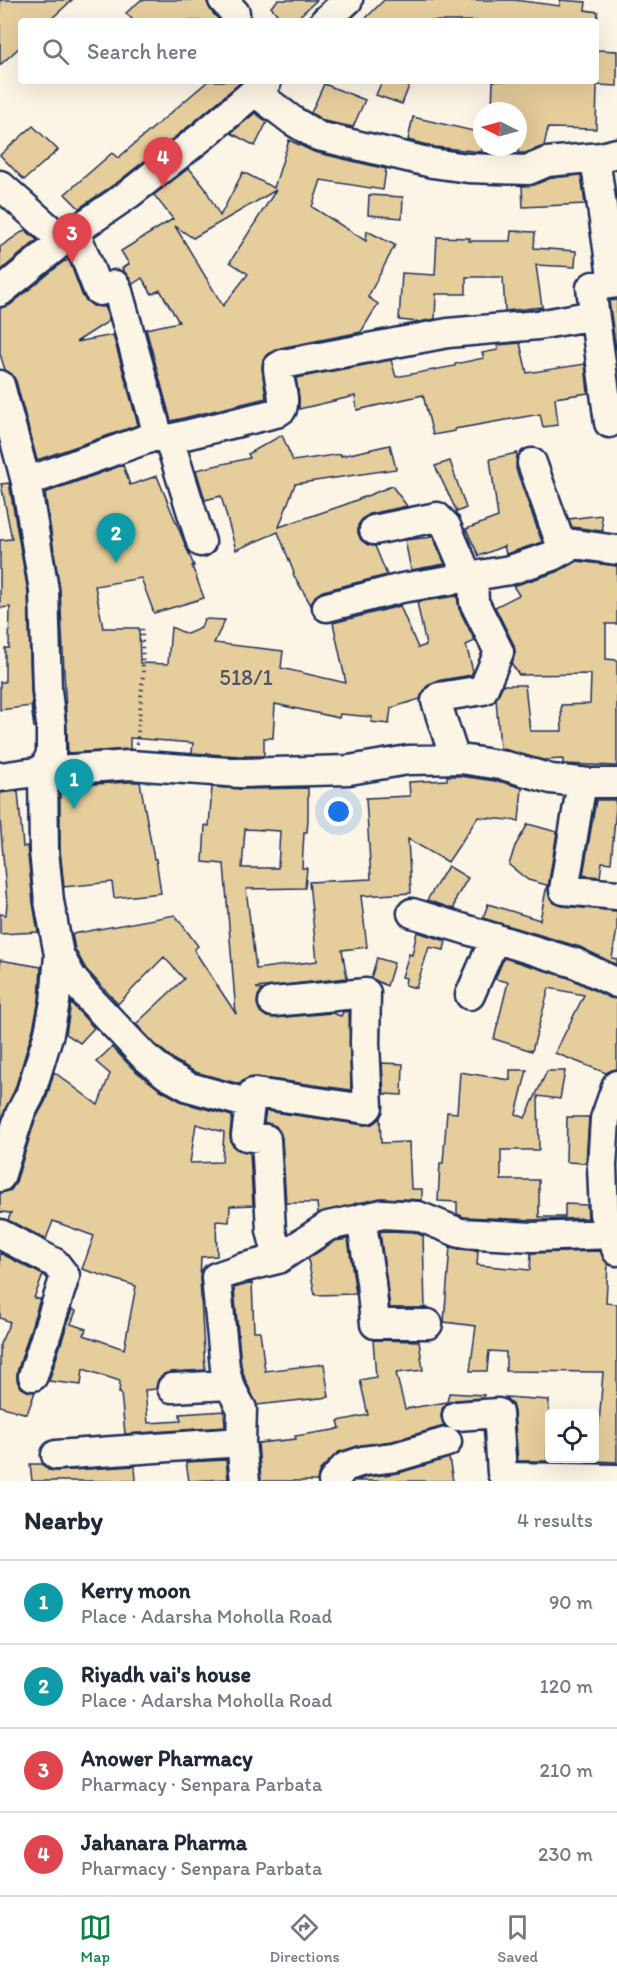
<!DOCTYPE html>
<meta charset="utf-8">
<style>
body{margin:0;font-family:Itim,sans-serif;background:#f6f6f7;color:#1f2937}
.controls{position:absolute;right:18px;bottom:18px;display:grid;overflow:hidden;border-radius:6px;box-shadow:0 6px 24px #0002}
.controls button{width:54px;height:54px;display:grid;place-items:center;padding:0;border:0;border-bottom:2px solid #e0e1e3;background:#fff;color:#1f2937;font:30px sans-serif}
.compass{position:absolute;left:473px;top:102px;width:54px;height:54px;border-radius:50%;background:#fff;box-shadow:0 6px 24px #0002;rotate:276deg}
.you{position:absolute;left:339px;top:812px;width:21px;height:21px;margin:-15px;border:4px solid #fff;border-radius:50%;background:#1a73e8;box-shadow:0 0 0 9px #1a73e833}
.badge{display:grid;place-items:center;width:39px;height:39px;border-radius:50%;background:#0b8043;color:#fff;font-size:20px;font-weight:700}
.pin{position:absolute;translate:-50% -50px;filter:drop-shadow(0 2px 3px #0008)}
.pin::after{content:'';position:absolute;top:32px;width:21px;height:18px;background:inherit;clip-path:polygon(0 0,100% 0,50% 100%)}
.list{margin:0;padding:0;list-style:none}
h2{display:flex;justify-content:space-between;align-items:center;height:78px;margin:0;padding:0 24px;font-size:26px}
h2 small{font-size:20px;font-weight:400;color:#747a83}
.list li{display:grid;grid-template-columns:39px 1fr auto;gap:18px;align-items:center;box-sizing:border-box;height:84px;padding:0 24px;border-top:2px solid #e0e1e3}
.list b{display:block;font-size:22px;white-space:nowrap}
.list p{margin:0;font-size:20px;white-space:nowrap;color:#747a83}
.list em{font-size:20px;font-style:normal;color:#747a83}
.icon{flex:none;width:33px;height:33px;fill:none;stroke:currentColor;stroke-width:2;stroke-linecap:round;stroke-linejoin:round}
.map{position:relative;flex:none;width:617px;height:1481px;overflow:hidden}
.search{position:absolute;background:#fff;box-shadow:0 6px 24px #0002;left:18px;right:18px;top:18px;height:66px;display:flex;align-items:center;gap:15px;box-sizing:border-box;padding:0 21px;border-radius:6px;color:#747a83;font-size:22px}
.sheet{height:414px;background:#fff}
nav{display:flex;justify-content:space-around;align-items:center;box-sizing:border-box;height:84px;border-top:2px solid #e0e1e3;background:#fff;font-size:16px;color:#747a83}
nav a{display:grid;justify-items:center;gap:3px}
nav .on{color:#0b8043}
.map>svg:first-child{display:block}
</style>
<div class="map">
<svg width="617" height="1481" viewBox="0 0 617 1481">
<rect width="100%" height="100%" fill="#fcf5e5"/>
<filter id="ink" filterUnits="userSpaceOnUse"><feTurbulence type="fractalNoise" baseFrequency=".0167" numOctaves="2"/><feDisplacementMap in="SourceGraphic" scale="12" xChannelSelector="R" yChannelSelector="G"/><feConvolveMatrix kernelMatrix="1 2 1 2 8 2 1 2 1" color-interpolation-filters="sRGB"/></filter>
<g filter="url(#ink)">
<path fill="#e6cd9c" stroke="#1b2f5e" stroke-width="1.5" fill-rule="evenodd" d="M0,0H72L49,21H21V46L0,65Z
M141,0H206L211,11L220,21H134L126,13Z
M278,0H317L294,21H283L271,7Z
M384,0H514L560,6V0L586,2L585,10L598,12L597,21H363Z
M596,50L617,51V86L597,85L596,129L548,128L544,146L525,153H518V111H492L493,81H596Z
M208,81H242L194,122L119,181L79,208L65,194L112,153L118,158Z
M382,81H411L402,104L376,95Z
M324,84L365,100L353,127L324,121L311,113Z
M255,113L267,122L255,146L231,133Z
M413,117L482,133V152L435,147L408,140Z
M33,126L58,150L24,180L0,155Z
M289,140L314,152L386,169L383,190L321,180L312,207L366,241L367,231L395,245L368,297L378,304L361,332L280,348L269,353L263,360L262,368L266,398L171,421L146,329L179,322L160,290L152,294L142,278L133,284L122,268L129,264L121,251L173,219L154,195L189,168L205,188L220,216L243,172L274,188ZM276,190L230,262L248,274L223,306L175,226L193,238Z
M581,175L585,204L523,207L522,186L534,185L551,178Z
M369,195L403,197L402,218L368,215Z
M25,230L37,240L0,271V247Z
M511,231L535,232L534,248L576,251L575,267L536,265L542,307L505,311L503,277H466V294H436L435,319L419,322L399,320L402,273L435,275L437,237L470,238L469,241H510Z
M69,260L83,297L93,306L105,307L109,321L76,342L113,335L138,425L37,460L16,381L12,374L5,370L0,354V308L10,305L63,262Z
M617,300V349H616L609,301Z
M520,343L527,373L585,364L588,393L555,398L558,425L543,427L540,414L455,429V431L433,435L423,395L357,410L355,396L299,409V397L296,378L391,360L396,377L455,366V364L484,358L482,353L498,350L497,345Z
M282,435L293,461L341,454V456L390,445L396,469L295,484L279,527L344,505L392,486L407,506L370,514L363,518L358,525V533L361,540L368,545L375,546L387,575L323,591L315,596L311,605L293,574L294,573L278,532L236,550L221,496L205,500L196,470L250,458L248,454Z
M517,453L516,469L542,542L506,554L504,546L479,556L466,529L498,517L490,459Z
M450,461L466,508L457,512L435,466Z
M123,465L130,485L157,476L194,566H192L204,598L154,613L141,578L95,586L103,628H139L140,663L168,664L171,627L187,634L201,628L204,619L225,620L214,643L283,651L281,668L346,683L333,623L400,606L418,648L426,645L417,602L457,596L459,609L475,641L466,645L473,671L471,675L436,681L426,687L420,699L391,708L389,724L371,722L372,717L340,714L339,718L275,704L273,738H264V756H241L192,753L193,743L130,738V749L68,753L60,590L45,493Z
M9,483L28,592L31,691L34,728L31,706L0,710V682H5V648H9L10,607L0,608V540L12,539L1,484Z
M601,515L603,531L572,527L569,519Z
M433,537L445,564L411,570L405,540Z
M577,561L617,566V624H606V659L617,660V766L563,764V759L543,760L500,748L496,699L503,685H525L530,731H562L561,705L590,704L591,674L519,675L512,664L515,652L514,645L495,607L519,595L513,586L557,572Z
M447,776H460L502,782L522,788L519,821L478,817L448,862L408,839L411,893L361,896L367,947L342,950L347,978L256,988L262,990L258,996L257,1004L260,1012L267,1017L275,1018L332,1013L341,1016L343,1012L349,1011L351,1090L255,1077L244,1080L240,1084L195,1072L176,1061L155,1044L136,1024L184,979L164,957L118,1004L86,969L75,949L72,934L175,915L198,946L194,950L236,1014L224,864L203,862L205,825L209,826L212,787L241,789L308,788V819L307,832H304L302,868H307L305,888L246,889L256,969L317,961L309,882L371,879L366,798L410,796L409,782L447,780ZM245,829L280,831L278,868H242Z
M130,782H140L154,859H156L161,893L114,898L112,882L64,887L60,850V786Z
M18,791L23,847L27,846L33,903L38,932L0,934V914L6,915L7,903L0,820V793Z
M596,800H615L616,807L611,863L602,862L600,877L583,875Z
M528,824L557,832L548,887L549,896L554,903L562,906L617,911V929L612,958L617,959V965L580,947L483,918L488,904L540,920L547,885L528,880L509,865L515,846Z
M448,866L468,878L456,898L454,909L427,900Z
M417,932L446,941L444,950L429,947L416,988L405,985L406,978L402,977L409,954L412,955Z
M377,958L394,963L387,986L371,978Z
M504,958L569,978L610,998L617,999V1069L606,1073L555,1053L584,995L549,988L532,1051L494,1039L508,982L495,979Z
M0,960L41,967L39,1000L33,1029L15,1089L0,1122Z
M71,1003L94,1028L80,1043L66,1034Z
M112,1047L133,1069L159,1089L184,1103L232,1116L230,1134L231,1143L236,1149L250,1153L253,1205L230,1206L229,1222L216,1221L217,1256L201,1257L200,1279L205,1370L171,1372L164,1374L158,1380L156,1389L145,1390L148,1423L181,1421L180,1414L224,1411L225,1427L125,1434L121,1393H119L120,1381L83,1369L81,1385L49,1381L72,1309L76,1311L71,1324L86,1329L84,1335L124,1349L136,1286L82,1269L94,1236L53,1221L46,1239L8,1220L11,1213L0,1212V1193L11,1190L16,1182L35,1120L46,1100L54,1072L98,1105L110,1074L96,1062ZM196,1124L224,1132L222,1162L190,1163Z
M382,1063L403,1064L402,1095L384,1094Z
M510,1070H527L516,1114L525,1118L547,1071H565L560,1099L538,1096L539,1150H501V1180H539V1217H565V1204L587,1205L588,1218L533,1220L464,1217L457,1214V1202L438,1201L440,1163H443L447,1112L457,1113L460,1072L510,1080Z
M266,1111L364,1125L372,1124L380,1118L381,1143L409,1142L411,1189H422V1200L380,1198L318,1213L317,1203H286L282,1138L276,1126L264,1122Z
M567,1117H589L586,1163L566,1162Z
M384,1231L414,1232L423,1236L425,1308H390L380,1232Z
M348,1239L356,1294L315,1295L308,1259L335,1241Z
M450,1247L459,1249L478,1251L477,1265L530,1270L531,1253L600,1251L608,1264L606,1303L617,1304V1462L594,1461V1425H599L603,1372L506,1371V1352L489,1351L487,1371H470L476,1326L444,1322Z
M0,1253L43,1275L34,1298L40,1299L17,1372V1380L20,1387L27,1391L35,1392L27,1414L0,1406V1344L10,1322L0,1318Z
M252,1283L254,1331H260L265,1371L324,1364L329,1397L257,1405L245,1379L241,1365L234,1288Z
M373,1340L419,1341L423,1370L396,1373L405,1409L447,1402L449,1393L484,1395L483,1398L456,1400L447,1403L442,1409L441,1417L444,1426L392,1441L361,1445L339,1452L320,1470L317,1481H261L258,1443L296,1439L295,1436L334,1430L340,1428L338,1421L368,1415L360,1380L376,1377Z
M505,1397L549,1400L547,1458H556V1461H518L514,1412L512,1404Z
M449,1458L453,1481H355L367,1477L399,1473Z
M226,1460L228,1479L189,1481L186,1462Z
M30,1464H42L48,1470L57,1471L135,1466L136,1481H32Z"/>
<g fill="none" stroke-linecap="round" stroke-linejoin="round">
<g stroke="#1b2f5e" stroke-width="33">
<path id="minor" d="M223,0L235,13
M325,21L348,0
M255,92L293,121L318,136L432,163L468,168L528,170L547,162L601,157L617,153
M595,158L613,283
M0,185L63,241
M75,231L98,290L100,291L115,285L117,288L158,435
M0,292L75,231L129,194L204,135L267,81
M0,385L26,482L44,590L47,690L51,725V754L43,771L44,851L49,901L59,955L55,1002L49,1033L30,1095L20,1114L0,1177
M609,423L591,288L593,286L617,283
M169,439L201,542
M532,463L560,542L617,550
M26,482L158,435L169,439L276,413L282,409C286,397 278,380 278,367L283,364L448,333L538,325L594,315
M374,530L437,517L446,526L468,577
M327,607L402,588L510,570L552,556L574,544
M455,759L436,701L439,697L483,690L499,652L474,602L473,577
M0,777L43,771L130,765L241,773L349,770L408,760L461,759L506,766L551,779L589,783H617
M582,782L564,890L617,895
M412,913L575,963L617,983
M59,955L72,978L88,997L144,1056L167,1075L189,1087L250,1104L253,1093H255L366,1109L368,1107L365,1043L366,993L273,1002
M470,995L495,938
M617,1085L605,1119L602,1166L604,1214L617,1251
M250,1104L246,1136L266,1139L271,1230L278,1259
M361,1218L371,1282L375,1324H428
M0,1234L55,1263L65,1276L33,1376
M172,1388L229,1385
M457,1416L498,1413L502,1473L508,1477V1481
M56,1455L241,1442
M508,1477L617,1479
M245,1481L241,1442L242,1409L229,1385L225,1368L216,1277L242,1268L278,1259L328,1226L383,1214L418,1216L460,1233L533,1237L612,1234
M333,1481L345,1467L363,1461L395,1457L447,1442"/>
</g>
<path stroke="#1b2f5e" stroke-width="4" stroke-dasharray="1.5 4.5" stroke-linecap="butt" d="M137,744L143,675L142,627"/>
<use href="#minor" stroke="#fcf5e5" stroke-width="28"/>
</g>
</g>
<g text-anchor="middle" stroke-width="6" stroke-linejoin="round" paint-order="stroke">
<g font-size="22" fill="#4e566e">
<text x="246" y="685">518/1</text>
</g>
</g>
</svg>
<div class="controls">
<button><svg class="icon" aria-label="locate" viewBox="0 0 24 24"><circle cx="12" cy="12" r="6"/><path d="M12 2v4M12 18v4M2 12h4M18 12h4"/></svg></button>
</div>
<svg class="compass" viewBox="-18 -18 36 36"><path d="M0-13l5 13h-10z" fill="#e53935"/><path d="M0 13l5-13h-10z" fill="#747a83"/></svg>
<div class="you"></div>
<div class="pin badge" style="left:74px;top:809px;background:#0f9aa8">1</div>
<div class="pin badge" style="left:116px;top:563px;background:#0f9aa8">2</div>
<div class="pin badge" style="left:72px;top:263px;background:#e0444e">3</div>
<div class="pin badge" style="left:163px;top:187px;background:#e0444e">4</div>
<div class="search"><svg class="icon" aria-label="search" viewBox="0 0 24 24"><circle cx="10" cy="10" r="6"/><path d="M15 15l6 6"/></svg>Search here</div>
</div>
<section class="sheet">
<h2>Nearby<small>4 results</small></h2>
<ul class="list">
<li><span class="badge" style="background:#0f9aa8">1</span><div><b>Kerry moon</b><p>Place · Adarsha Moholla Road</p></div><em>90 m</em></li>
<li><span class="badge" style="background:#0f9aa8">2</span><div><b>Riyadh vai's house</b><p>Place · Adarsha Moholla Road</p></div><em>120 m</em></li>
<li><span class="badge" style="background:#e0444e">3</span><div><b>Anower Pharmacy</b><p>Pharmacy · Senpara Parbata</p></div><em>210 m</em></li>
<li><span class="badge" style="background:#e0444e">4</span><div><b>Jahanara Pharma</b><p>Pharmacy · Senpara Parbata</p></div><em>230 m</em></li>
</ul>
</section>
<nav>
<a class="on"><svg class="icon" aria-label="map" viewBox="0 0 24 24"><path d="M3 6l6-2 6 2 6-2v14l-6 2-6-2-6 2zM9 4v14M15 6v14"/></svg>Map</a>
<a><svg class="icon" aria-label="directions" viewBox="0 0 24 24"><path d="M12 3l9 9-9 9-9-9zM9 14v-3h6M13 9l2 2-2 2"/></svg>Directions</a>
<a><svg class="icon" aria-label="saved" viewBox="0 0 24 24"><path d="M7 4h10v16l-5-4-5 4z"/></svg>Saved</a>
</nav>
